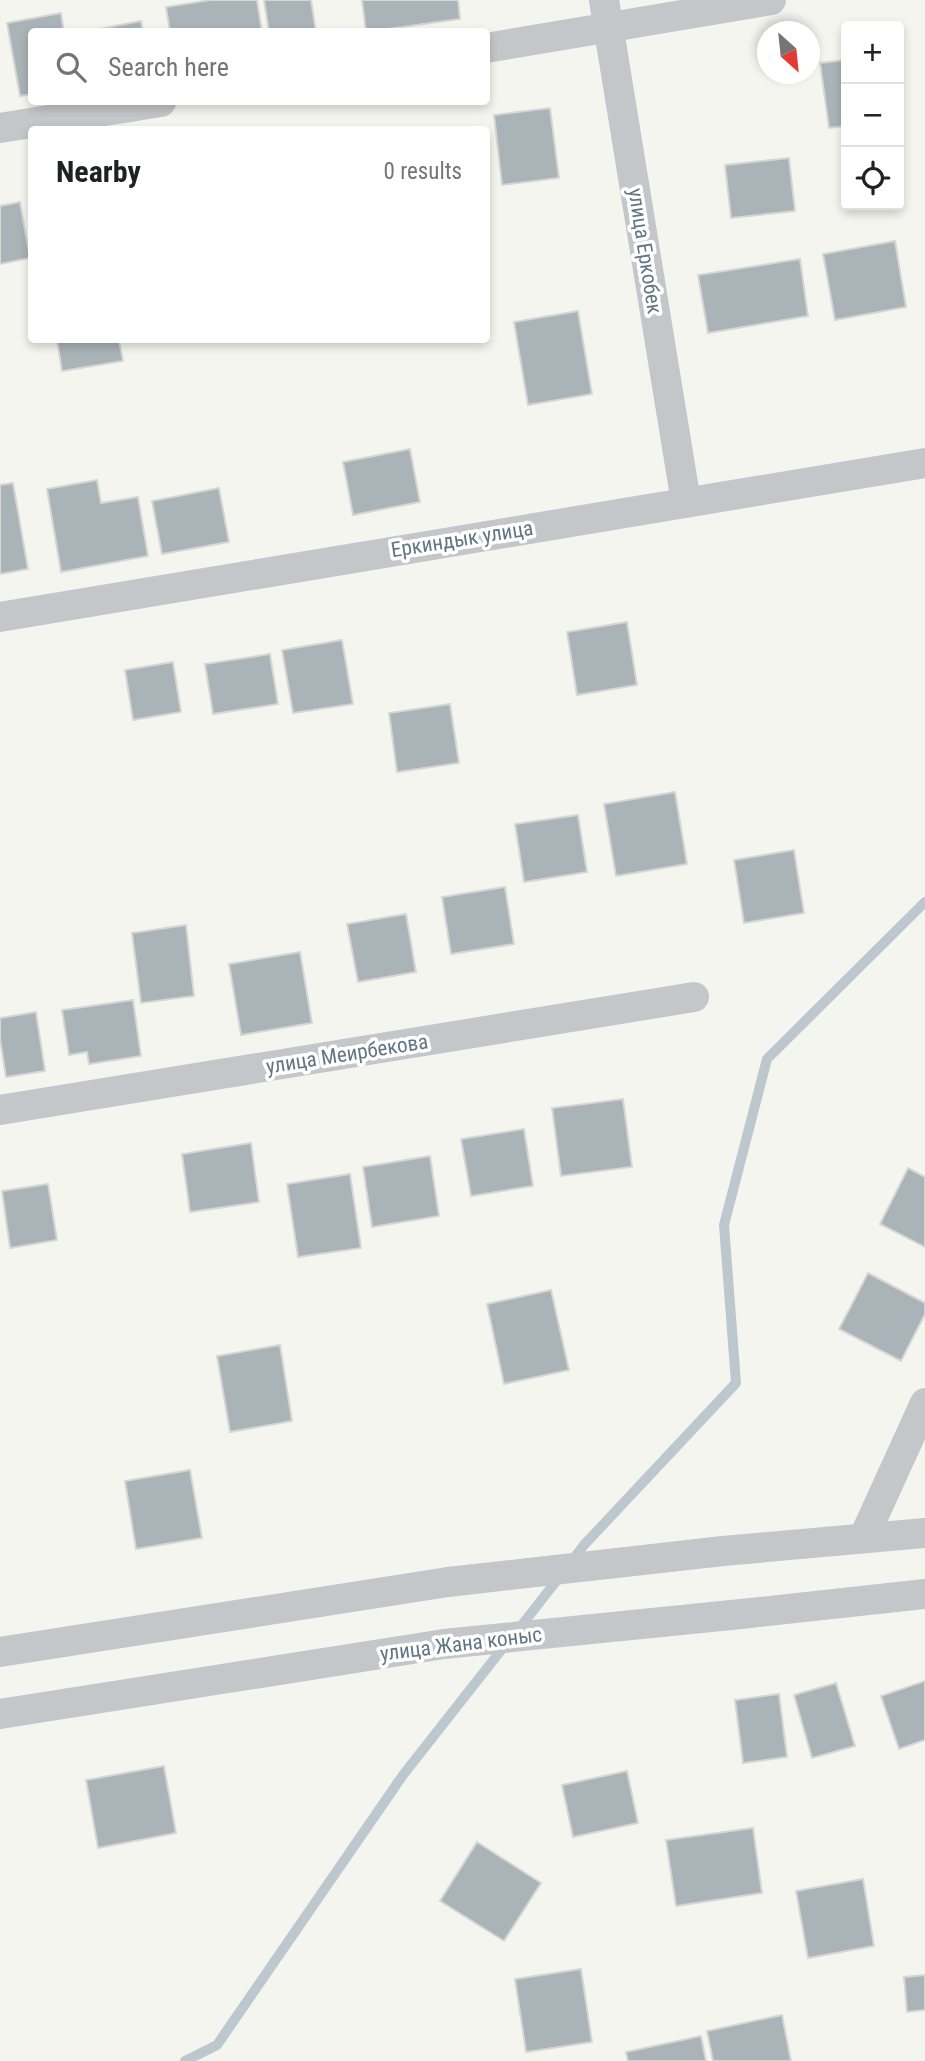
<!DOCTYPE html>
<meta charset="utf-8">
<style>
body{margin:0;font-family:"Roboto Condensed",sans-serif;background:#f6f6f6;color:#202124}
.controls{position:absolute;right:21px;top:21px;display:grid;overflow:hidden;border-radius:7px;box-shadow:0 4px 10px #0003}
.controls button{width:63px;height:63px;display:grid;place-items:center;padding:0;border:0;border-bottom:2px solid #e0e0e0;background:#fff;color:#202124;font:35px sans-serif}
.compass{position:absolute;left:757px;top:21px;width:63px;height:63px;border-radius:50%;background:#fff;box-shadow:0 4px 10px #0003;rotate:153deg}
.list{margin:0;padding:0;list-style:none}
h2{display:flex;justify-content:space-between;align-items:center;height:91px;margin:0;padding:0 28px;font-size:30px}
h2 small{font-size:23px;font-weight:400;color:#757577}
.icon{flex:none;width:38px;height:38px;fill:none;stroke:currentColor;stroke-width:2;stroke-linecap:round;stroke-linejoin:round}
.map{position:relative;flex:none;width:925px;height:2061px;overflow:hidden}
.search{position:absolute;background:#fff;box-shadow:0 4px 10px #0003;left:28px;top:28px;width:462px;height:77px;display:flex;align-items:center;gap:18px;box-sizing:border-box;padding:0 24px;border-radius:7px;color:#757577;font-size:26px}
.panel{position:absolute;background:#fff;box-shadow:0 4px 10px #0003;left:28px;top:126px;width:462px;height:217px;border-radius:7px}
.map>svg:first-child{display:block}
</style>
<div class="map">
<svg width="925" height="2061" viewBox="0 0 925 2061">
<rect width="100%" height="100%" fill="#f5f5f0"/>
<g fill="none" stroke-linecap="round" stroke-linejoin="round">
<path stroke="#bcc8cd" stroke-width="10" d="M572,1561L584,1545L736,1383L724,1225L767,1059L925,902
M518,1630L561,1575
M185,2061L217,2045L403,1775L506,1644"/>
</g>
<path fill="#aab3b7" stroke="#d6d6d3" stroke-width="2" d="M210,0H257L262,32H170L166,7Z
M264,0H311L316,32H269Z
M362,0H458L460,19L366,32Z
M61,13L64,32H32V94L20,96L7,23Z
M141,21L143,32H84Z
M846,60V126L829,128L820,63Z
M550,108L559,178L502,185L494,115Z
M789,158L795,211L731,218L725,165Z
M20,202L30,258L0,264V206Z
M895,241L906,307L835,320L823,254Z
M800,259L808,316L708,333L698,275Z
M578,311L592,394L528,405L514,322Z
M57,340H119L123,361L62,371Z
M410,449L420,502L353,515L343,462Z
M97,480L101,503L138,497L148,556L61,572L47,489Z
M13,483L28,569L0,574V485Z
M219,488L229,542L162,554L152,501Z
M627,622L637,685L577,695L567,632Z
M342,640L353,704L293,713L282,650Z
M270,654L278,704L213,714L205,664Z
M173,662L181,712L133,720L125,670Z
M450,704L459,763L397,772L389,713Z
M675,792L687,864L616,876L604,804Z
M578,815L587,872L524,882L515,824Z
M794,850L804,913L744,923L734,860Z
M505,887L514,944L451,954L442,897Z
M406,914L416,972L358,982L347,924Z
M186,925L194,996L141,1003L132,933Z
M300,952L312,1023L241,1035L229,964Z
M133,1000L141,1056L89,1064L87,1052L69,1055L62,1010Z
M36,1012L45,1071L6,1077L0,1039V1018Z
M623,1099L632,1167L561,1176L552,1108Z
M524,1129L533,1186L471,1196L461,1139Z
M251,1143L259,1202L190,1212L182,1154Z
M430,1156L439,1216L372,1227L363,1167Z
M908,1168L925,1177V1247L880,1224Z
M350,1174L361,1248L298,1257L287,1184Z
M48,1184L57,1240L10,1248L2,1191Z
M868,1273L925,1303V1314L901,1361L839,1329Z
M551,1290L569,1370L504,1384L487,1304Z
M280,1345L292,1421L230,1432L217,1356Z
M190,1470L202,1538L136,1549L125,1481Z
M925,1681V1740L899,1749L881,1696Z
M836,1683L855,1746L812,1758L794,1695Z
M779,1694L787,1757L743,1763L735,1700Z
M164,1766L176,1833L98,1848L86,1780Z
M627,1771L638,1823L573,1837L562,1785Z
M753,1828L762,1893L676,1906L666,1840Z
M477,1842L541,1883L504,1941L440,1901Z
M863,1879L874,1946L808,1958L796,1891Z
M581,1969L592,2042L526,2052L515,1979Z
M925,1975V2010L907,2012L904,1977Z
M782,2015L791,2061H713L707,2031Z
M701,2036L706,2061H628L626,2052Z"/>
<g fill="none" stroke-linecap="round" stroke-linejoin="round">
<path stroke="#c4c7ca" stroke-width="30" d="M604,0L686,502
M486,48L771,0
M0,128L161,102
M0,617L925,463
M0,1110L694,997
M864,1537L925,1403
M0,1652L448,1582L723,1551L925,1533
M0,1714L444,1644L741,1614L925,1594"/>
</g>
<g text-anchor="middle" stroke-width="7" stroke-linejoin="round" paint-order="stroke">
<g font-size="21" fill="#627583" stroke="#fff">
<text transform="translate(645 251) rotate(81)" y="7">улица Еркобек</text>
<text transform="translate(462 539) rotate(-9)" y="7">Еркиндык улица</text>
<text transform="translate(347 1054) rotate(-9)" y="7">улица Меирбекова</text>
<text transform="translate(461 1644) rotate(-7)" y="7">улица Жана коныс</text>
</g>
</g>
</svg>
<div class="controls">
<button>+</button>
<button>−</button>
<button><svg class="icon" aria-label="locate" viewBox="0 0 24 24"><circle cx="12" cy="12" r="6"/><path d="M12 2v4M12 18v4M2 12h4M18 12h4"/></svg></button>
</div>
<svg class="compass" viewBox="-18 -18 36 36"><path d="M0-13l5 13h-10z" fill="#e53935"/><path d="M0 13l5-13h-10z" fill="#757577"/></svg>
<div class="search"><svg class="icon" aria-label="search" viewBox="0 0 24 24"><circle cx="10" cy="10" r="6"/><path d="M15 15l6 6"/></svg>Search here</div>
<section class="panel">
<h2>Nearby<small>0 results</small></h2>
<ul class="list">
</ul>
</section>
</div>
